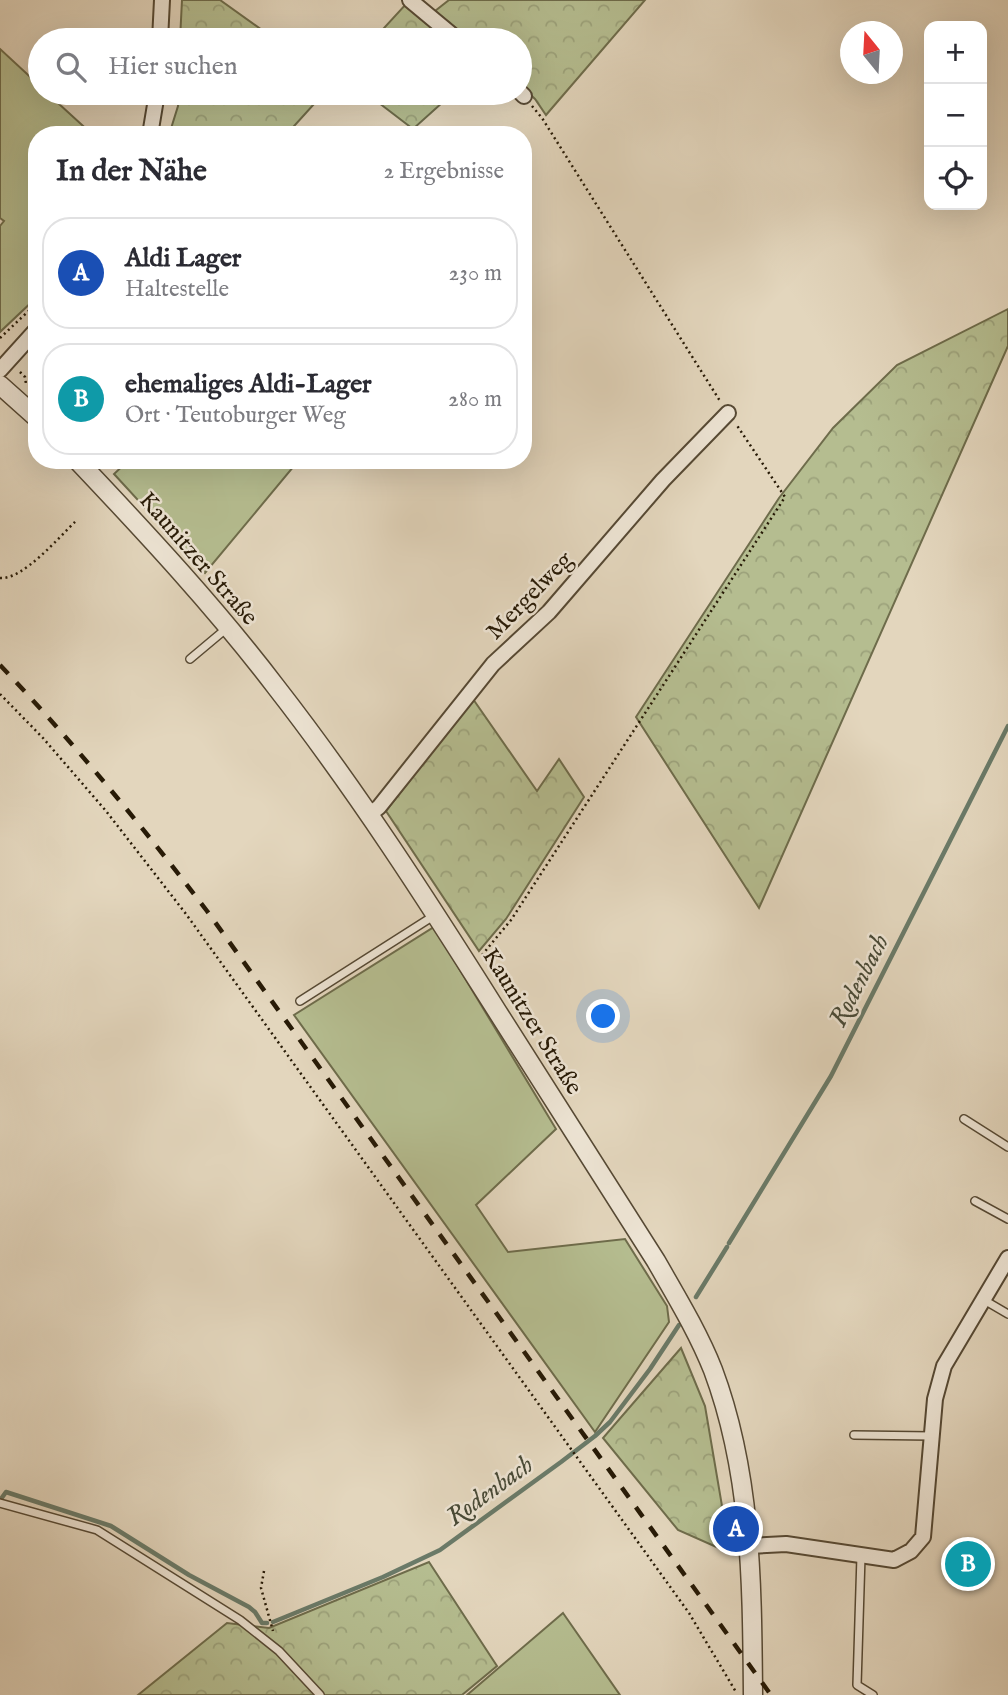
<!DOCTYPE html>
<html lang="de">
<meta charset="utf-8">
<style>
body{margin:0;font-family:"IM FELL English",serif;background:#f2f2f3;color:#2b2b33}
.controls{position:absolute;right:21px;top:21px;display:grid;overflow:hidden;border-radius:14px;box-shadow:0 7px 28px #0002}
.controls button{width:63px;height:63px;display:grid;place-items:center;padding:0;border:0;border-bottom:2px solid #e1e1e2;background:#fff;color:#2b2b33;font:35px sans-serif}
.compass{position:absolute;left:840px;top:21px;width:63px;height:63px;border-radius:50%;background:#fff;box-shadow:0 7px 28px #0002;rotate:342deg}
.you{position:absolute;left:604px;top:1017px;width:24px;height:24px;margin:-18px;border:5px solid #fff;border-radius:50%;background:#1a73e8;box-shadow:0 0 0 10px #1a73e833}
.badge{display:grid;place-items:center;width:46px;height:46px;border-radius:50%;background:#8f2418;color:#fff;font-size:23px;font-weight:700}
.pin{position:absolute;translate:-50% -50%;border:4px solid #fff;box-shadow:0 2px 7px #0006}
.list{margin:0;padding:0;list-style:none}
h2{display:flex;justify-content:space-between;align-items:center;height:91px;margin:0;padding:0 28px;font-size:30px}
h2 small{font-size:23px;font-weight:400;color:#7c7c81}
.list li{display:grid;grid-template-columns:46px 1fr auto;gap:21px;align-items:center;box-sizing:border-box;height:112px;margin:0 14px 14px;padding:0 14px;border:2px solid #e1e1e2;border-radius:28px}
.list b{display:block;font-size:26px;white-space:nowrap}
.list p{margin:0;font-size:23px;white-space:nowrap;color:#7c7c81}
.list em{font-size:23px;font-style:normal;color:#7c7c81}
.icon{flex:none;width:38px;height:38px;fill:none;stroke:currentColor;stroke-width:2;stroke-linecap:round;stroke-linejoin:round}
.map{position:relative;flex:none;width:1008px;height:1695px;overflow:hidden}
.search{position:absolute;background:#fff;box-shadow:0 7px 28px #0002;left:28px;top:28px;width:504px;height:77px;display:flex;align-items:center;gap:18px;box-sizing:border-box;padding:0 24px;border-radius:38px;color:#7c7c81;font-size:26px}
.panel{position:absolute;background:#fff;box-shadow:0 7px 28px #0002;left:28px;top:126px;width:504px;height:343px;border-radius:28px}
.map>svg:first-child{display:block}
</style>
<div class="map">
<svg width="1008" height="1695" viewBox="0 0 1008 1695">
<defs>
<pattern id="forest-crowns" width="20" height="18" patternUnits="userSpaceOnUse" patternTransform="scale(1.75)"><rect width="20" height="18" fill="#b5bd90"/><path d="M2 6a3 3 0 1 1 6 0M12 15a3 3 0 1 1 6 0" fill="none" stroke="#9ca27b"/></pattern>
</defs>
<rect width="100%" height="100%" fill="#e3d6bd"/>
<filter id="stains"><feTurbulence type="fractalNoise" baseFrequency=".00286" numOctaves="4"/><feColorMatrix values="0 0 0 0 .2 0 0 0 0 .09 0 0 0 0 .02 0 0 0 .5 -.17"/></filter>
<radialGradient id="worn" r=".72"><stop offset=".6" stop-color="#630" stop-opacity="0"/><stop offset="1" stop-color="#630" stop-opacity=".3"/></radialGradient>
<path fill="#b5bd90" stroke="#6e6c4b" stroke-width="2" d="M0,49L40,86V93H47L93,135H37V297L0,332V226L4,221L0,218Z
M129,460H299L205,573L114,474Z
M434,927L556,1129L476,1205L508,1252L625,1239L667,1306L669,1322L595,1432L294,1015Z
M563,1613L620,1695H467Z"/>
<path fill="url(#forest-crowns)" stroke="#6e6c4b" stroke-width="2" d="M182,0H220L276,40H180Z
M449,0H645L546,115L535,99L520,85V40H470L435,11Z
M406,4L450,40H373Z
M178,93H324L286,135H169L178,106Z
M366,93H453L413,129Z
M1008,309V346L759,908L636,717L779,498L833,428L897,365Z
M473,699L537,791L559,759L584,797L506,919L479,951L386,811Z
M681,1348L705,1406L730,1553L678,1530L603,1438Z
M429,1562L497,1666L462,1695H138L227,1623L269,1628Z"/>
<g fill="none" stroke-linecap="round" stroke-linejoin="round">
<path stroke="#6a7a68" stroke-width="4.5" d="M729,1243L831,1076L1008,726
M696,1297L727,1247
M1,1499L6,1492L111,1526L189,1575L249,1607L255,1612L262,1623H267
M273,1622L383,1577L440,1550L561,1462L595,1436L610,1422L650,1369L679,1325"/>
<g stroke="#564934" stroke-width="10">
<path id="service" d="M190,659L227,628
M300,1001L435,915
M964,1119L1008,1147
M975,1201L1008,1219
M984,1300L1008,1314
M854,1435L931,1436
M0,1503L97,1530L240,1620L279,1651L320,1695
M861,1556L857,1685L873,1695"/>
</g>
<g stroke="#564934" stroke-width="18">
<path id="minor" d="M410,0L458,40
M160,40L162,0
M520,92L524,96
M150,135L157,93
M0,370L37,329
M370,814L379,807L493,664L549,612L663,480L728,413
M750,1546L786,1544L894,1560L911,1551L923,1537L935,1399L944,1366L1008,1258"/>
</g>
<g stroke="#564934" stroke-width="21">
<path id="tertiary" d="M0,385L37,418
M77,460C147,534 215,607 276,687C357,791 427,900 497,1011C550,1094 603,1178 656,1261C676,1296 698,1332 713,1370C752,1474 752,1585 753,1695"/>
</g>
<path stroke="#271a06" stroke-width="2.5" stroke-dasharray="2 3.5" stroke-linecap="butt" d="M532,106L542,118L720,401
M0,338L37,303
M20,372L25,377L26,384
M0,578C23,580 59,537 76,521
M0,694L43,738L106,811L186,914L689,1613L736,1692
M482,955L511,920L785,497L736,424
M264,1571L261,1588L273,1631"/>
<use href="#service" stroke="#ede4d4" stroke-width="7"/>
<use href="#minor" stroke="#ede4d4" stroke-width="14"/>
<use href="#tertiary" stroke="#ede4d4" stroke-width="18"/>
<path stroke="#271a06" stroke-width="4.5" stroke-dasharray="12 12" stroke-linecap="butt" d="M0,665C74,743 142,826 207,911L771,1695"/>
</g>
<g text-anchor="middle" stroke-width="5" stroke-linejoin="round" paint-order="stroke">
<g font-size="24" fill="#271a06" stroke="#ede4d4">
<text transform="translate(199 558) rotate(49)" y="8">Kaunitzer Straße</text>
<text transform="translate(529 595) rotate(-46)" y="8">Mergelweg</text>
<text transform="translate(533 1021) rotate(58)" y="8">Kaunitzer Straße</text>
</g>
<g font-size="26" font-style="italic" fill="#484a37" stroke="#ede4d4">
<text transform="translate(858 980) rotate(-63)" y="9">Rodenbach</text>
<text transform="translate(489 1490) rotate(-36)" y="9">Rodenbach</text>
</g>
</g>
<rect width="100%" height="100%" filter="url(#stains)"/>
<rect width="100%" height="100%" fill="url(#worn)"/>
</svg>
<div class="controls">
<button>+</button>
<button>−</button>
<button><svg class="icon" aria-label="locate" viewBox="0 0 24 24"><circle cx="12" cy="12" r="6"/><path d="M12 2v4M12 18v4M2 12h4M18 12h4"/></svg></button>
</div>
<svg class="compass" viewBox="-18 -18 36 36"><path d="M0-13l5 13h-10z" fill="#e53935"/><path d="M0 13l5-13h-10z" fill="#7c7c81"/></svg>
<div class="you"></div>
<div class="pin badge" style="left:736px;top:1529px;background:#1a4fb4">A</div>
<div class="pin badge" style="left:968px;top:1564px;background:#0f9aa8">B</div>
<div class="search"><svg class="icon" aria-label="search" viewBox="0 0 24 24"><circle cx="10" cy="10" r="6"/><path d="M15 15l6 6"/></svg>Hier suchen</div>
<section class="panel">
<h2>In der Nähe<small>2 Ergebnisse</small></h2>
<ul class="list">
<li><span class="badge" style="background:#1a4fb4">A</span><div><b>Aldi Lager</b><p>Haltestelle</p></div><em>230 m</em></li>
<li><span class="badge" style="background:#0f9aa8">B</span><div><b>ehemaliges Aldi-Lager</b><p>Ort · Teutoburger Weg</p></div><em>280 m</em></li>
</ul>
</section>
</div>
